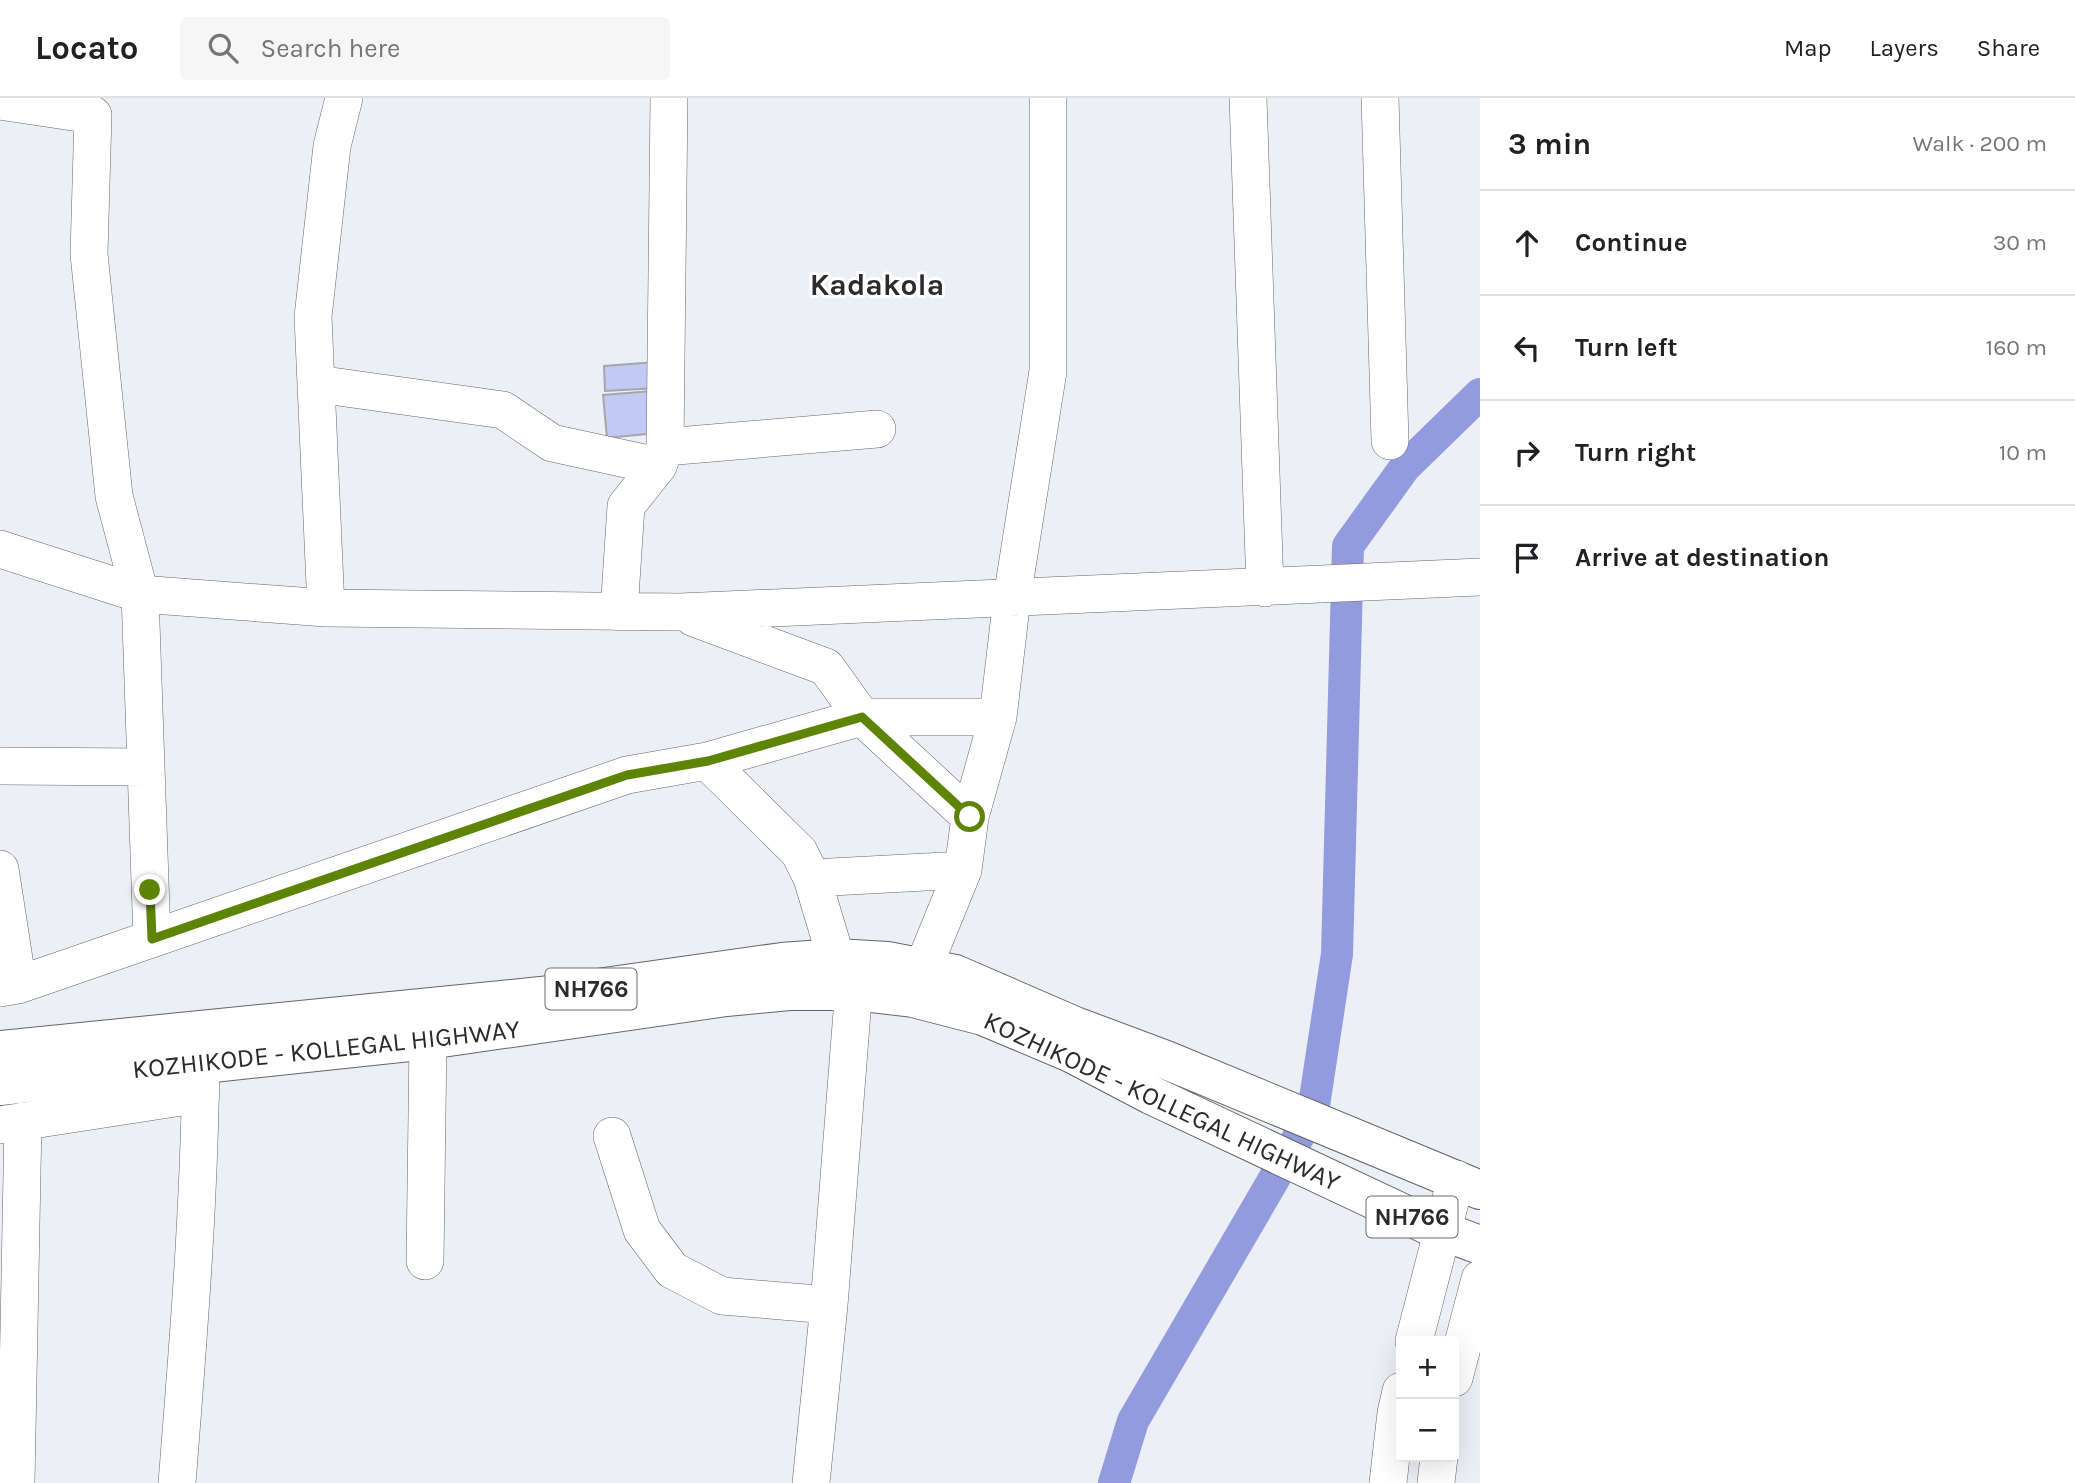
<!DOCTYPE html>
<meta charset="utf-8">
<style>
body{margin:0;font-family:Karla,sans-serif;background:#f6f6f6;color:#202124}
.controls{position:absolute;right:21px;bottom:21px;display:grid;overflow:hidden;border-radius:7px;box-shadow:0 7px 28px #0002}
.controls button{width:63px;height:63px;display:grid;place-items:center;padding:0;border:0;border-bottom:2px solid #e0e0e0;background:#fff;color:#202124;font:35px sans-serif}
.stop{position:absolute;width:21px;height:21px;margin:-16px;border:5px solid #5d8405;border-radius:50%;background:#fff}
.stop.end{background:#5d8405;border-color:#fff;box-shadow:0 2px 7px #0008}
.list{margin:0;padding:0;list-style:none}
h2{display:flex;justify-content:space-between;align-items:center;height:91px;margin:0;padding:0 28px;font-size:30px}
h2 small{font-size:23px;font-weight:400;color:#757577}
.list li{display:grid;grid-template-columns:46px 1fr auto;gap:21px;align-items:center;box-sizing:border-box;height:105px;padding:0 28px;border-top:2px solid #e0e0e0}
.list b{display:block;font-size:26px;white-space:nowrap}
.list em{font-size:23px;font-style:normal;color:#757577}
.icon{flex:none;width:38px;height:38px;fill:none;stroke:currentColor;stroke-width:2;stroke-linecap:round;stroke-linejoin:round}
.map{position:relative;flex:none;width:1480px;height:1385px;overflow:hidden}
header{display:flex;align-items:center;gap:42px;box-sizing:border-box;height:98px;padding:0 35px;background:#fff;border-bottom:2px solid #e0e0e0}
header strong{font-size:33px}
nav{display:flex;gap:38px;margin-inline-start:auto;font-size:24px}
.search{width:490px;height:63px;background:#f6f6f6;display:flex;align-items:center;gap:18px;box-sizing:border-box;padding:0 24px;border-radius:7px;color:#757577;font-size:26px}
main{display:flex}
aside{flex:1;background:#fff}
.map>svg:first-child{display:block}
</style>
<header>
<strong>Locato</strong>
<div class="search"><svg class="icon" aria-label="search" viewBox="0 0 24 24"><circle cx="10" cy="10" r="6"/><path d="M15 15l6 6"/></svg>Search here</div>
<nav><a>Map</a><a>Layers</a><a>Share</a></nav>
</header>
<main>
<div class="map">
<svg width="1480" height="1385" viewBox="0 0 1480 1385">
<rect width="100%" height="100%" fill="#edeff6"/>
<g fill="none" stroke-linecap="round" stroke-linejoin="round">
<path stroke="#919bde" stroke-width="32" d="M1114,1385L1133,1323L1313,1014L1337,856L1348,448L1405,369L1480,296"/>
</g>
<path fill="#c2c9f3" stroke="#a4a6ac" stroke-width="2" d="M656,264L658,290L605,293L604,268Z
M652,293L656,335L607,340L603,297Z"/>
<g fill="none" stroke-linecap="round" stroke-linejoin="round">
<g stroke="#64656b" stroke-width="38">
<path id="minor" d="M344,0L332,48L313,219L326,510L680,514L1480,479
M1248,0L1265,490
M1380,0L1390,343
M0,3L93,17L89,156L114,398L140,496L152,841
M317,286L503,312L552,345L658,368
M665,349L877,331
M0,451L140,496L326,510
M619,514L626,408L658,368L665,349L669,0
M694,520L826,569L862,619L970,719L963,772L923,870
M707,663L799,754L812,780L836,860
M0,668L146,669
M970,719L998,619L1012,500L1048,273V0
M0,771L18,887
M812,780L963,772
M0,890L18,887L627,677L707,663L862,619H998
M0,1027L201,996
M612,1038L642,1132L672,1172L722,1198L829,1207
M425,1163L428,942
M1414,1243L1456,1081
M1454,1280L1480,1181
M16,1385L23,1023
M177,1385C189,1235 201,1085 201,935
M811,1385L829,1207L856,863
M1388,1385L1396,1315L1401,1293
M1436,1385L1439,1359"/>
</g>
<g stroke="#64656b" stroke-width="40">
<path id="highway" d="M0,952L541,898L782,864L836,860L887,863L955,876L1075,928L1166,962L1480,1092
M0,988L428,942L726,899L789,893H853L913,900L983,918L1071,955L1151,997L1434,1130L1480,1147"/>
</g>
<use href="#minor" stroke="#fff" stroke-width="37"/>
<use href="#highway" stroke="#fff" stroke-width="38"/>
</g>
<g fill="none" stroke-linecap="round" stroke-linejoin="round">
<path stroke="#5d8405" stroke-width="9" d="M150,792L152,841L627,677L708,663L862,619L970,719"/>
</g>
<g text-anchor="middle" stroke-width="6" stroke-linejoin="round" paint-order="stroke">
<g fill="#fff" stroke="#6b6b6d" stroke-width="2">
<rect x="545.5" y="870.5" width="91" height="41" rx="5"/>
<rect x="1366.5" y="1098.5" width="91" height="41" rx="5"/>
</g>
<g font-size="24" font-weight="bold" fill="#2b2b2e">
<text x="591" y="899">NH766</text>
<text x="1412" y="1127">NH766</text>
</g>
<g font-size="26" fill="#2b2b2e" stroke="#fff">
<text transform="translate(326 951) rotate(-6)" y="9">KOZHIKODE - KOLLEGAL HIGHWAY</text>
<text transform="translate(1162 1003) rotate(25)" y="9">KOZHIKODE - KOLLEGAL HIGHWAY</text>
</g>
<g font-size="30" font-weight="bold" fill="#2b2b2e" stroke="#fff">
<text x="877" y="197">Kadakola</text>
</g>
</g>
</svg>
<div class="controls">
<button>+</button>
<button>−</button>
</div>
<div class="stop" style="left:970px;top:719px"></div>
<div class="stop end" style="left:150px;top:792px"></div>
</div>
<aside>
<h2>3 min<small>Walk · 200 m</small></h2>
<ul class="list">
<li><svg class="icon" aria-label="ahead" viewBox="0 0 24 24"><path d="M12 20V5M6 11l6-6 6 6"/></svg><div><b>Continue</b></div><em>30 m</em></li>
<li><svg class="icon" aria-label="left" viewBox="0 0 24 24"><path d="M17 20v-9H6M10 6l-5 5 5 5"/></svg><div><b>Turn left</b></div><em>160 m</em></li>
<li><svg class="icon" aria-label="right" viewBox="0 0 24 24"><path d="M7 20v-9h11M14 6l5 5-5 5"/></svg><div><b>Turn right</b></div><em>10 m</em></li>
<li><svg class="icon" aria-label="arrive" viewBox="0 0 24 24"><path d="M6 21V4h12l-3 4 3 4H6"/></svg><div><b>Arrive at destination</b></div></li>
</ul>
</aside>
</main>
